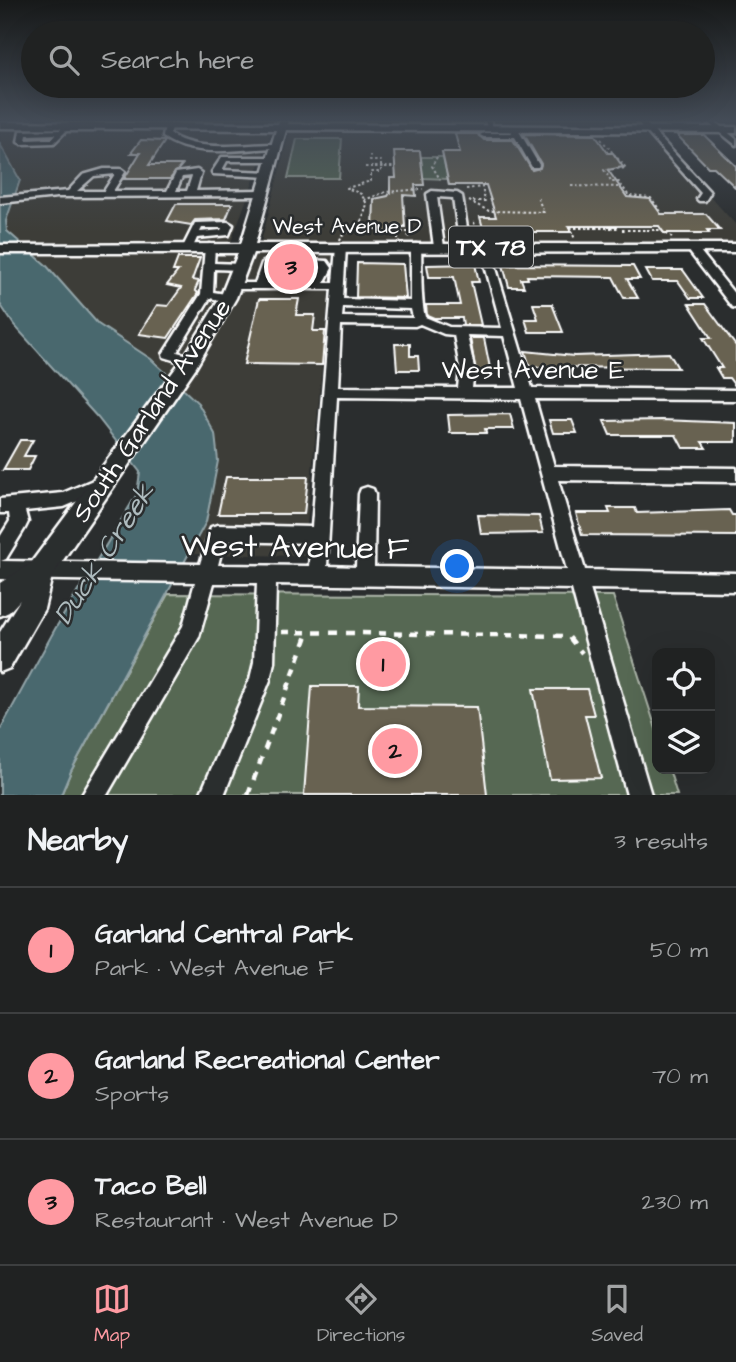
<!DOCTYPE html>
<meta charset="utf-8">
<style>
body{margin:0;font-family:"Architects Daughter",sans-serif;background:#2d2f2f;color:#f1f3f6}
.controls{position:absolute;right:21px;bottom:21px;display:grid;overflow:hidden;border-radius:14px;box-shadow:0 7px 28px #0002}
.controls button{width:63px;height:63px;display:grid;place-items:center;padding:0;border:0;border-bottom:2px solid #3d3f40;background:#202222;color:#f1f3f6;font:35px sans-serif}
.you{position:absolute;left:458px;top:567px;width:24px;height:24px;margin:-18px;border:5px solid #fff;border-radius:50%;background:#1a73e8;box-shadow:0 0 0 10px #1a73e833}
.badge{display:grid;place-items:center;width:46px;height:46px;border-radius:50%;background:#ff9aa2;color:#111;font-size:23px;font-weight:700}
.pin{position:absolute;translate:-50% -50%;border:4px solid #fff;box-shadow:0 2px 7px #0006}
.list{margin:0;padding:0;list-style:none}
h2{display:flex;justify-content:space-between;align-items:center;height:91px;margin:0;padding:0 28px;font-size:30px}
h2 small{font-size:23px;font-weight:400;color:#a2a4a5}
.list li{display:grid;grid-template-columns:46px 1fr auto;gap:21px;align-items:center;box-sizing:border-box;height:126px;padding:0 28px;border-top:2px solid #3d3f40}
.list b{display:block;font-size:26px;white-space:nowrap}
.list p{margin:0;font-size:23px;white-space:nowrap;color:#a2a4a5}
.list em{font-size:23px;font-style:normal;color:#a2a4a5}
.icon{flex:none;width:38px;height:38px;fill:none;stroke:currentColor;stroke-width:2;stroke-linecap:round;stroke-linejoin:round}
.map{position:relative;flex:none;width:736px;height:795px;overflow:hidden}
.search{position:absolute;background:#202222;box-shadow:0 7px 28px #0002;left:21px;right:21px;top:21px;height:77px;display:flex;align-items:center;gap:18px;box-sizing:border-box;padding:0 24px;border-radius:38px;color:#a2a4a5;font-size:26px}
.sheet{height:469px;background:#202222}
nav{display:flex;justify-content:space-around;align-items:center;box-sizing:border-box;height:98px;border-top:2px solid #3d3f40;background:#202222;font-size:19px;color:#a2a4a5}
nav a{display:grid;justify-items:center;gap:4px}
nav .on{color:#ff9aa2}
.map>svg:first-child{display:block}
</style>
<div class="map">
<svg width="736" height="795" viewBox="0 0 736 795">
<rect width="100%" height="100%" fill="#2a2d2e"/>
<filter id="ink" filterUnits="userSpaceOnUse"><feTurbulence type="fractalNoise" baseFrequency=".0143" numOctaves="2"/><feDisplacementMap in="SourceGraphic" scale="14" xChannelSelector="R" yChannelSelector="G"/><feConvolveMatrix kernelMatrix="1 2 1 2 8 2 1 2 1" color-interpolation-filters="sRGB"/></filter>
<g filter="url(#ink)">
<path fill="#3d3d38" d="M273,128L228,250H333L304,556L192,554L206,522L218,461L215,434L151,359L98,324L46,265L7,231L6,221L20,180L0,144V129Z
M290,130L653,133L736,225V242H261Z"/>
<path fill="#576852" stroke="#abb4a8" stroke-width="2" d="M297,139H342L339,178H288Z
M421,157H443L448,179L423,178Z
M168,594L613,596L657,732V769H669L677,795H61L71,771Z"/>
<path fill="#4a676e" stroke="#92a4a8" stroke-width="2" d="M0,144L20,180L6,221L7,231L46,265L98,324L151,359L198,403L215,434L218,461L206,522L71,771L61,795H0V730L55,629L137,494L140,472L98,418L14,325L0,304Z"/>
<path fill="#686251" stroke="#fff" stroke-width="2" d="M455,134H478L484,140H513L532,170L540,168L541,164L524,134L595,135L608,153H613L623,167L608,170L627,197L650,199L661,214H706L720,230H707L709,233H664L659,226H568L571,232H484L480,217H496L486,185H449L442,152H460Z
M677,135H704L736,166V188L714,167H708Z
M141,140L165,141L149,165H182L170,179H124L140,153H131Z
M394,151H420L424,185H415L416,196L403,195L405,227H400L401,232H379V229H373L374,199L388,196L390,193V178H396Z
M176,204H232L226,219L195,220L191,225L167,221Z
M178,258H200L192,280L199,281L195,290L198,293L168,338L139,334L157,305L168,306L181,288L167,285L178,271H173Z
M357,263L403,264L406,298L356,297Z
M475,264L479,282H471L481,325H463L462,318H434L427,315L426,305H460L454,277H429L427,265Z
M503,265L633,266L640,279H627L638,298H624L613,277L527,276L528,279H521L524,287H509Z
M646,270H683L703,298H690L678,281H652Z
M259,299H299L296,315H315L313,331H325L322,365L244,364Z
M533,304H552L563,332H529L525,319H538Z
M689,304H705L736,346V387L729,378H722L716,368H722L703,338H711Z
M470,338H484L491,373H476Z
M395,344H410V356H418L419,370H397Z
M525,351L574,356L669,353L678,368L530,367Z
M510,414L514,429H485L486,433H450L448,415Z
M549,420H572L577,433H553Z
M662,420L736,423V442H702L706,448H683L676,435H610L604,421Z
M20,440H33L24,456H35L28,470H3Z
M226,477H308L304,514H218Z
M608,508H635L637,513L729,510L732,515H736V536L582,535L576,513H610Z
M478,515L539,516L543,533L481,534Z
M312,686H359L358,706L477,707L487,795H304Z
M533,689H587L594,715H585L601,778L550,779Z"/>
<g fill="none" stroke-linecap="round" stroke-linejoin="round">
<g stroke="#fff" stroke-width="5">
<path id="minor" d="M485,121H491L494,130H488Z
M637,121H644L709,191L710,193L705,201H699L697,199L701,193Z
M706,121H714L736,139V145Z
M65,123H71L70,127H91L97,123L101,125L93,131H66L54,143L22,144L18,142L20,131L60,130ZM56,134L52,139L26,140L27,135Z
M169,123L173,125L170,134C196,153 244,144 276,144L280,146L276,148C240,149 193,159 163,137L165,125Z
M513,126L517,128L539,165L538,167H532L515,137H484L480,135L484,133H512L509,128Z
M222,157H272L276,159L272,161H227L222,170L271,172V176L268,177L213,174L212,172Z
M104,169H121L125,172L113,191H167L176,173L197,170L201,173L196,191L262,190L266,193L262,196L57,197L0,203V197L68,191L83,175ZM115,174L104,191H77L94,176ZM192,176L187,191H176L182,177Z
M432,191L457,193L462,196L470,247L469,249L465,250L460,247L453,198L437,197L444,247L439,250L434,247L427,194Z
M228,222L233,225L229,235L197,238L192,249L188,250L183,247L195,223ZM202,228H222L221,230L200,232Z
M210,244L215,247L214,263L241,264L246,267L241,270L214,269L213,292L232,295L234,298L228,302L210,298L177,352L196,357L198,360L191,365L164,357L163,354L201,294L205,247Z
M341,244L346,247L343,299L411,301V247L416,244L421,247C422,268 420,298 425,317L449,327L502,328L480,247L485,244L489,245L532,388L736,390V400L535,399L554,466L736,468V482L558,480L585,570L736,573V591L590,589L651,795H627L572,589L276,584L274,662L270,680L224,795H200L250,679L254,662L257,583H214L199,637L107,795H82L183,626L195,582L0,579V537L10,521L9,513H0V499L63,493L100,477L106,479L108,484L106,489L64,507L25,511L28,522L25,528L6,559L1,561L200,564L211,527L217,525L312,527L332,289H233L227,286L233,283H255L262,263L270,258L327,261L332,268L324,283H333L336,247ZM272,264L320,266L321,268L313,283H267ZM343,307L411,309L413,318L342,317ZM420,324L444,334L454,335L460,368L458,388L338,387L341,325L415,326ZM467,335L504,336L518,388H472L474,368ZM337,397L521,399L567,570L374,567L375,494L373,489L367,487L361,489L359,494L356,567L327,566ZM224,541L311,543L309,566L218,565Z
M692,245L696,246L736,296V308L732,307L688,250L687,248Z"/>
</g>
<g stroke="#fff" stroke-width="5">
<path id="major" d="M279,121H289L288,124L736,127V133L286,130L255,244H736V252L253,253L236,298L196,367L52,576L44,609L10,668L0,672V632L20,600L9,612L0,616V583L31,563L184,357L220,298L238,253H0V245L241,244L276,130L0,128V122L278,124Z"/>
</g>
<path stroke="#fff" stroke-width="2" stroke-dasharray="2.5 2.5" stroke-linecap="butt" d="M601,139L626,168L604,170L612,182H619L629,196L651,198L662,213
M437,157L432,166L440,179
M365,167H396
M571,186L622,187
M466,189L482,187L485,201H470
M364,200L386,192L423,189
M469,201L489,211L544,212L537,197
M474,222L478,239
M569,226L575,239
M570,228H620
M622,230H660L672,237
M398,239V232H408L409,239
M340,240L342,235L361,225L367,204L361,194L347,188L371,181V172H381V161H370V153"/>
<path stroke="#fff" stroke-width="4.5" stroke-dasharray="8 8" stroke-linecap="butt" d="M282,632L568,636L582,653
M248,795L308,633"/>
<use href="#minor" fill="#2a2d2e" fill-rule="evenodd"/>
<use href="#major" fill="#2a2d2e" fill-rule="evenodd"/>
</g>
</g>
<linearGradient id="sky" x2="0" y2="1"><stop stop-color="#171919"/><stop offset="0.52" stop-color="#444c57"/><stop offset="1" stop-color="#444c57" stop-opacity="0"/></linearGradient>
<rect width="736" height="232" fill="url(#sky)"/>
<g text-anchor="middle" stroke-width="5" stroke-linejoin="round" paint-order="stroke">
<g font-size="21" fill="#fff" stroke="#2a2d2e">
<text x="347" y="233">West Avenue D</text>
</g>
<rect fill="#2a2d2e" stroke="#bfc0c0" stroke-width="2" x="449" y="226.5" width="84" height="41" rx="5"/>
<g font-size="24" font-weight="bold" fill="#fff">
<text x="491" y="255">TX 78</text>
</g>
<g font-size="26" fill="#fff" stroke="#2a2d2e">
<text x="533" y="378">West Avenue E</text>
<text transform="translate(151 410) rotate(-56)" y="9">South Garland Avenue</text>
</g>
<g font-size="28" font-style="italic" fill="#aebbbe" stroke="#2a2d2e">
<text transform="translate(103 553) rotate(-57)" y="10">Duck Creek</text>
</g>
<g font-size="32" fill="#fff" stroke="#2a2d2e">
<text transform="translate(295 546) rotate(1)" y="11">West Avenue F</text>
</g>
</g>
</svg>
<div class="controls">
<button><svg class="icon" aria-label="locate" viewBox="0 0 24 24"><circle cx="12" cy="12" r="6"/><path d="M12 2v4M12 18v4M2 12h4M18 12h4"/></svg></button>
<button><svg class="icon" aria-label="layers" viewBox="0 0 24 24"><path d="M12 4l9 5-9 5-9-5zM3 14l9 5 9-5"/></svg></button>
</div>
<div class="you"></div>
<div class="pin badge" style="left:383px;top:664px">1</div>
<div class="pin badge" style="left:395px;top:751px">2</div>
<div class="pin badge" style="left:291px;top:267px">3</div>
<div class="search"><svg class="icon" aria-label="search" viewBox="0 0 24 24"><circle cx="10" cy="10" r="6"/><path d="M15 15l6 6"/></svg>Search here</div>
</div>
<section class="sheet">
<h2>Nearby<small>3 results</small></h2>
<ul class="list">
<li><span class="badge">1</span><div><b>Garland Central Park</b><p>Park · West Avenue F</p></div><em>50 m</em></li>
<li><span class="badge">2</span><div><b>Garland Recreational Center</b><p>Sports</p></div><em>70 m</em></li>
<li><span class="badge">3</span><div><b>Taco Bell</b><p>Restaurant · West Avenue D</p></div><em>230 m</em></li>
</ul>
</section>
<nav>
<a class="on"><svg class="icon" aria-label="map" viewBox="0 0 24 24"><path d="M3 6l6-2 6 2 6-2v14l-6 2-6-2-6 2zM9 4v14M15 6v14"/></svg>Map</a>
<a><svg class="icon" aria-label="directions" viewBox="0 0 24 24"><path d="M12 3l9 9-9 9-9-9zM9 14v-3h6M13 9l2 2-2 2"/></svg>Directions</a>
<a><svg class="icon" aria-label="saved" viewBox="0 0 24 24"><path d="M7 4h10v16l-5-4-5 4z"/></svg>Saved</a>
</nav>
